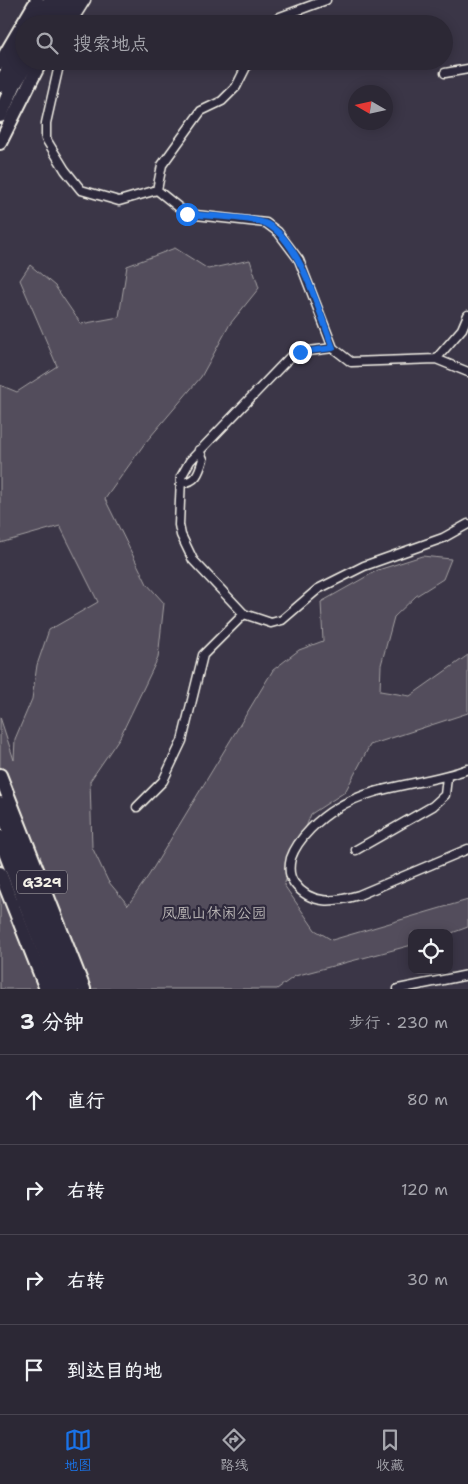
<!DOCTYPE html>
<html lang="zh">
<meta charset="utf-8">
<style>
body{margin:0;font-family:"Shantell Sans","LXGW WenKai TC",sans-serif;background:#34303d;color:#f1f3f6}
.controls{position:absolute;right:15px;bottom:15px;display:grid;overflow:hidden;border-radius:10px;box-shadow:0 2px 12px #0003}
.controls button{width:45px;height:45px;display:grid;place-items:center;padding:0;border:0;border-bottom:1px solid #484450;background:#2c2835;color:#f1f3f6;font:25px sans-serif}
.compass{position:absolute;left:348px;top:85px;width:45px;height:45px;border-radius:50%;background:#2c2835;box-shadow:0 2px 12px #0003;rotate:279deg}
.stop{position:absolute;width:15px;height:15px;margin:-11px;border:4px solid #1a73e8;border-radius:50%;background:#fff}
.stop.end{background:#1a73e8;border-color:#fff;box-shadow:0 1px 5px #0008}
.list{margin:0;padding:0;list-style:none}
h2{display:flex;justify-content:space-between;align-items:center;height:65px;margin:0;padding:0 20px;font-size:21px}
h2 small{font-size:16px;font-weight:400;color:#a6a6ad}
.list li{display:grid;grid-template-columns:32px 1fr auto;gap:15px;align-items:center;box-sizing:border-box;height:90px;padding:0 20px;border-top:1px solid #484450}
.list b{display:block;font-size:19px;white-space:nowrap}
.list em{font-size:16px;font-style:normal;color:#a6a6ad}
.icon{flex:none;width:28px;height:28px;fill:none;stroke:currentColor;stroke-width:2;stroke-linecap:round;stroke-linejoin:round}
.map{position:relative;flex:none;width:468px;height:989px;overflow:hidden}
.search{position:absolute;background:#2c2835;box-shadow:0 2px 12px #0003;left:15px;right:15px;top:15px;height:55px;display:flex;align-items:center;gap:12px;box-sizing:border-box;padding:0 18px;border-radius:28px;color:#a6a6ad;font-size:19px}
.sheet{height:425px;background:#2c2835}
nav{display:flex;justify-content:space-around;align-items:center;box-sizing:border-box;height:70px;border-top:1px solid #484450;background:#2c2835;font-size:14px;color:#a6a6ad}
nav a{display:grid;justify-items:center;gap:2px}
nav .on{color:#1a73e8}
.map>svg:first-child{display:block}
</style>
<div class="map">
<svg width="468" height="989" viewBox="0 0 468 989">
<rect width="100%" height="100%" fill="#3b3647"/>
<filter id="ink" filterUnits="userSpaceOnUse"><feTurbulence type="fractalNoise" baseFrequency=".02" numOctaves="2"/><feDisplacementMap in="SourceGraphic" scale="10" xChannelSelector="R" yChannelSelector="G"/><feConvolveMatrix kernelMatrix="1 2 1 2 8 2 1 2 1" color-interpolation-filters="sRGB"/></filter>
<g filter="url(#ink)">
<path fill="#534e5c" stroke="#a4a0a2" d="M175,248L208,269L250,260L259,288L230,324L201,377L145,443L105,499L147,584L164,603L158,658L120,737L90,781L92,847L108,881L128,905L149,875L273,670L299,650L323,641L321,602L378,570L422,556L451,559L443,579L416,596L394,617L381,665L380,691L410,696L468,655V713L370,745L345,792L311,814L284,885L315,930L332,940L468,900V927L449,934L412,933V945L295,976L277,989H0V717L14,760L15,739L32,699L37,665L49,630L98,602L60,526L0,543V385L17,392L57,366L20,280L30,265L55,286L81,324L119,317L127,266Z"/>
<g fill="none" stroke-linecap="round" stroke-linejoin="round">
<g stroke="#f4f1e8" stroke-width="11">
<path id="minor" d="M71,24L86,0
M270,24L280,17L326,0
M60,61L46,123V139L65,170L81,190L119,201L157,190
M445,73L468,69
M157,190L187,214L266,223L278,232L299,260L333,348L351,362L436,359L468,372
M157,190L162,165L201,111L222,101L236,87L249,61
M333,348L300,352L289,358L190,461L181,477L179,525L181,535L193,560L244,614L271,623L282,620L318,589L364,566L443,538L468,524
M436,359L462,329L468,315
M181,483C196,482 199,473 203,459L199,450
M468,769C425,785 376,784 337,808C320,818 298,838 291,858C289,866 289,876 294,883C311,906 335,902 359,895L468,849
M137,807L163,781L182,741L203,655L244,614
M356,850L433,806L445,795L447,777
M398,989L468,975"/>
</g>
<g stroke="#f4f1e8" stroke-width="16">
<path id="trunk" d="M63,24L77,0
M0,63L37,0
M0,143L41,61
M0,775L84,989
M0,873L46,989"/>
</g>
<g stroke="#f4f1e8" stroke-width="18">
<path id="motorway" d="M36,24L51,0
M51,24L65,0
M0,85L24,44
M0,115L14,84L28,61
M0,804L72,989
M0,837L59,989"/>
</g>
<use href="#minor" stroke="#2f2a3d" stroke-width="8"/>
<use href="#trunk" stroke="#2f2a3d" stroke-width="12"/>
<use href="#motorway" stroke="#2f2a3d" stroke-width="14"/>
</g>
</g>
<g fill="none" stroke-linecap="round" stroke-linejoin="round" filter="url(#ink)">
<path stroke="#1a73e8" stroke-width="6" d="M187,214C206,216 252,217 267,224C300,241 320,314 333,348L300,352"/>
</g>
<g text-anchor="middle" stroke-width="4.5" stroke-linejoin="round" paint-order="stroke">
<rect fill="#2f2a3d" stroke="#b9b5b5" stroke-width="1" x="17" y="870.5" width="50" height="23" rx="4"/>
<g font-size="14" font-weight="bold" fill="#f4f1e8">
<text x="42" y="887">G329</text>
</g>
<g font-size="15" fill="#bcb8b7" stroke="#2f2a3d">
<text x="214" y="918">凤凰山休闲公园</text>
</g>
</g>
</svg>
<div class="controls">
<button><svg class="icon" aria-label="locate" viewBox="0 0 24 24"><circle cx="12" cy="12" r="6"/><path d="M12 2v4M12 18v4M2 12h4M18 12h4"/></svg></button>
</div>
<svg class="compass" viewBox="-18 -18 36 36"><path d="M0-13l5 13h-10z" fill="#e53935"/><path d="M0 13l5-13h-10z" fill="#a6a6ad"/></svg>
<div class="stop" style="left:187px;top:214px"></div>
<div class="stop end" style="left:300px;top:352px"></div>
<div class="search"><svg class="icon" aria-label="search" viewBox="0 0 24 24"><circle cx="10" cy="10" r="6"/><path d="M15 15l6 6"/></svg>搜索地点</div>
</div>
<section class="sheet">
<h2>3 分钟<small>步行 · 230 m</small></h2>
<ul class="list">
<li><svg class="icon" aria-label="ahead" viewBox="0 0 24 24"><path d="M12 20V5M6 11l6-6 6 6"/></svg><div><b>直行</b></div><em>80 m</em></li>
<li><svg class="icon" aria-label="right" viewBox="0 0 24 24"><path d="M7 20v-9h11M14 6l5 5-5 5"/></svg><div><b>右转</b></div><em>120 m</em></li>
<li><svg class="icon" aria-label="right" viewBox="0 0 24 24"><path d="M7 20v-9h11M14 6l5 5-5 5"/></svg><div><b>右转</b></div><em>30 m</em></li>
<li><svg class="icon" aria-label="arrive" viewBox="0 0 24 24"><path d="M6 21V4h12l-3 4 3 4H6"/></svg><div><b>到达目的地</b></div></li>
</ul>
</section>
<nav>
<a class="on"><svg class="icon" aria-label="map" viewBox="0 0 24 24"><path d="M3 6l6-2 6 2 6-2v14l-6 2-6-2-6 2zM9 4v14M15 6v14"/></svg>地图</a>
<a><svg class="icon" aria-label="directions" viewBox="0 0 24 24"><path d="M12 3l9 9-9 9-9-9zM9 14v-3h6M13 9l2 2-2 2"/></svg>路线</a>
<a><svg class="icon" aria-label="saved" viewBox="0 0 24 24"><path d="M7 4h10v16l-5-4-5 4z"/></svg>收藏</a>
</nav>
